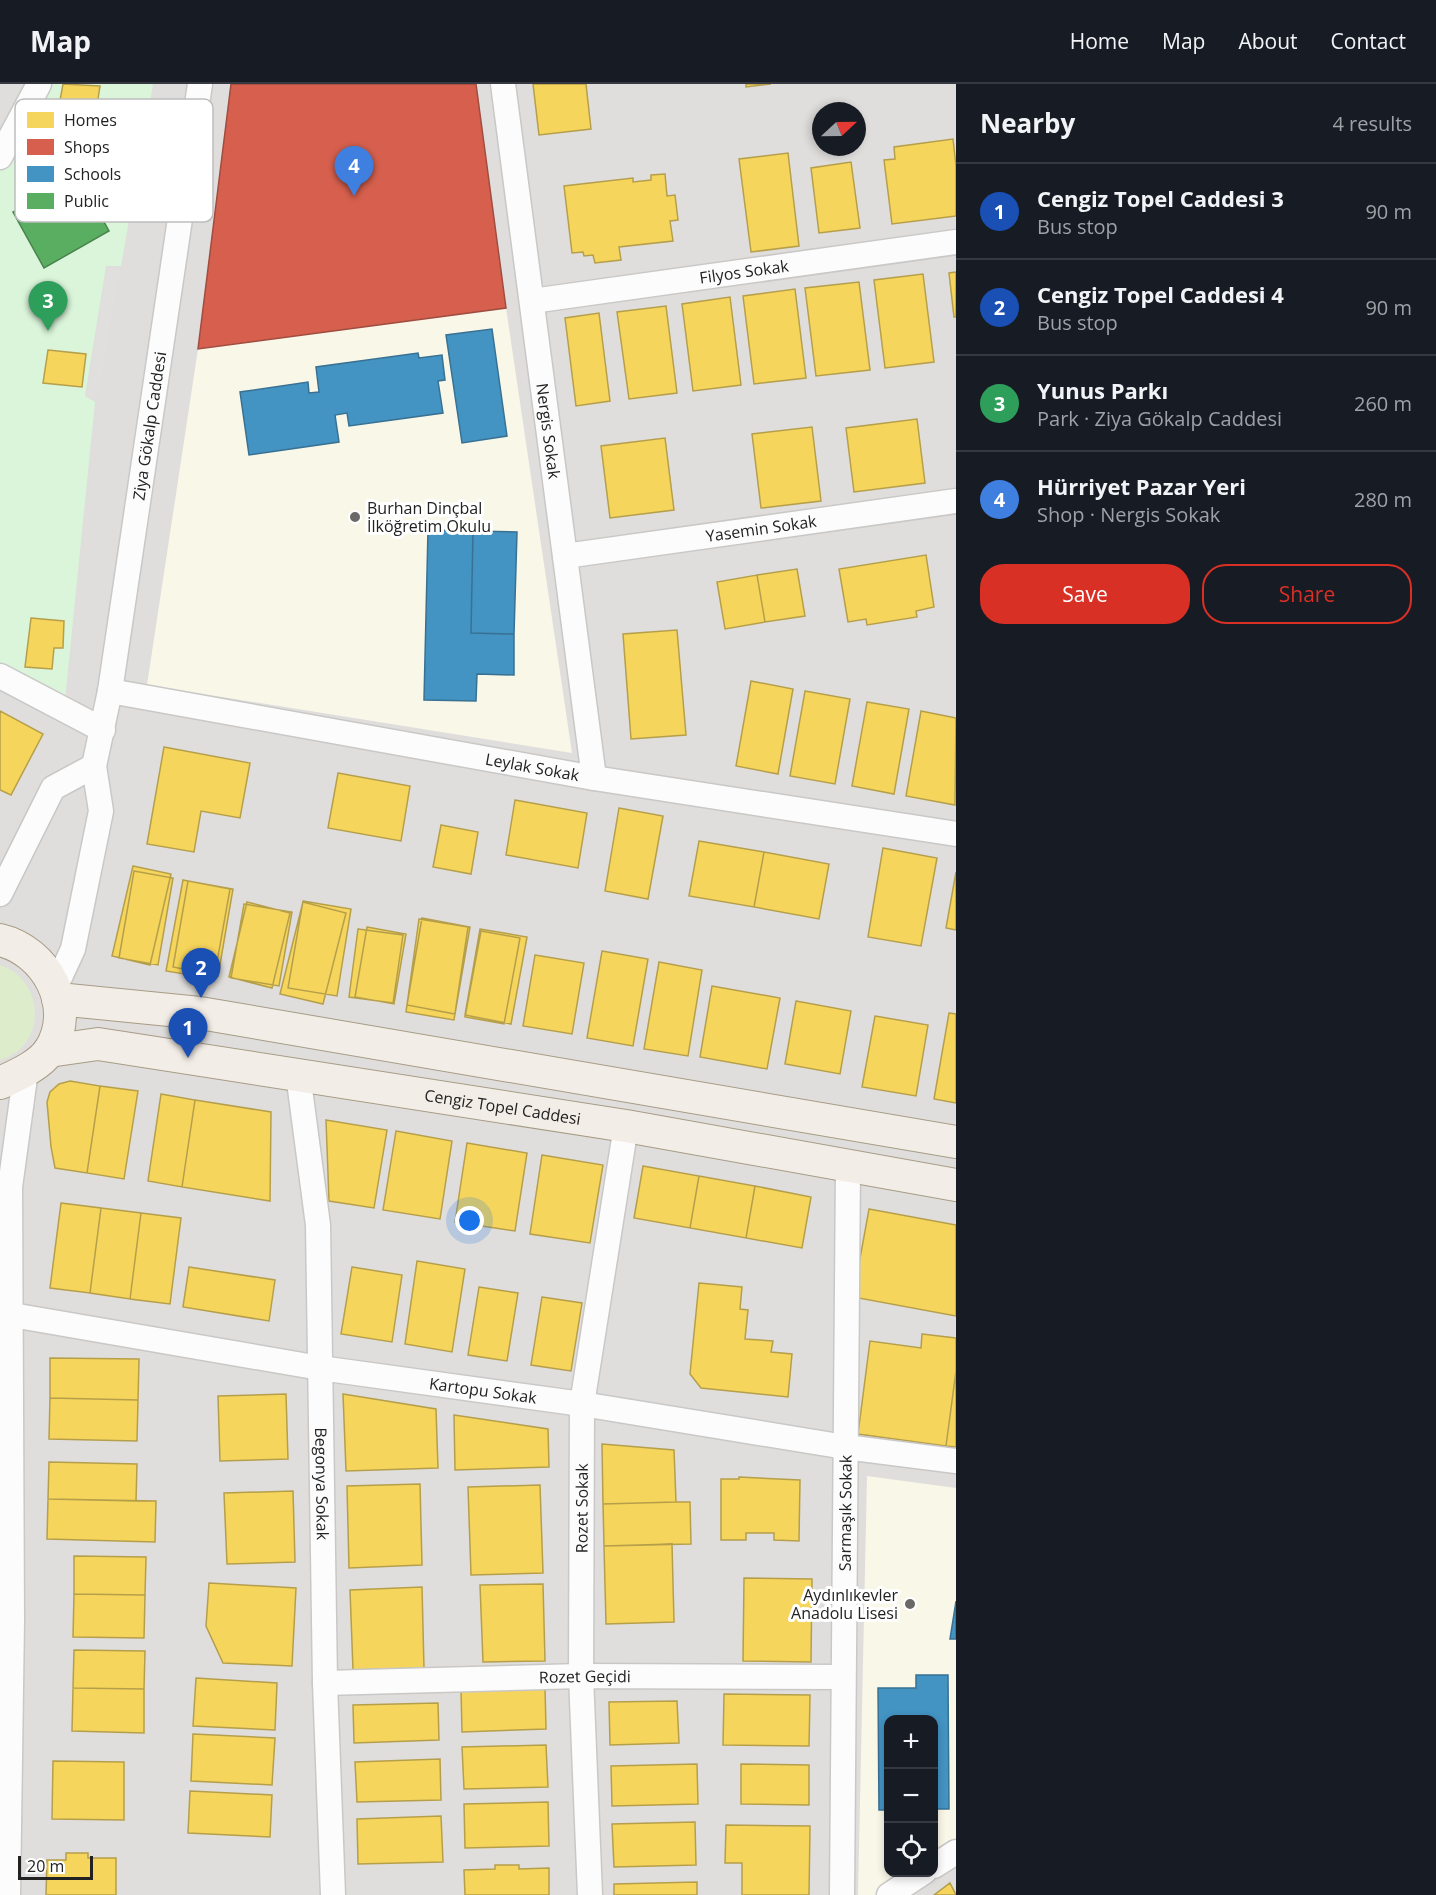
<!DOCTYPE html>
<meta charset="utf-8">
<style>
body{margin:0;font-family:"Open Sans",sans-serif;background:#20242c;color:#f1f3f6}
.controls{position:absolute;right:18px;bottom:18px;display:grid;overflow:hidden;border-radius:12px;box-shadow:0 3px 9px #0003}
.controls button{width:54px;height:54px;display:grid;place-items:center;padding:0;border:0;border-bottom:2px solid #363941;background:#171b24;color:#f1f3f6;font:30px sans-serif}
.compass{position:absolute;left:812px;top:18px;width:54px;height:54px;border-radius:50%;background:#171b24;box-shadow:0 3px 9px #0003;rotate:68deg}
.scale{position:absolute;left:18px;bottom:15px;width:75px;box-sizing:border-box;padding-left:6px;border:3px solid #222;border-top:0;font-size:16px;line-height:21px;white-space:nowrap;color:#222;-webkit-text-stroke:4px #fff;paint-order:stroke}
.you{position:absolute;left:470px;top:1137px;width:21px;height:21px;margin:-15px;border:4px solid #fff;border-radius:50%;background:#1a73e8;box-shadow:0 0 0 9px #1a73e833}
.badge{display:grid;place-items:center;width:39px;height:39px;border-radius:50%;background:#d93025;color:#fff;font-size:20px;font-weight:700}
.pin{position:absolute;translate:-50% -50px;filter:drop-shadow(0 2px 3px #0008)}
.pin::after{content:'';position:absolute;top:32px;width:21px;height:18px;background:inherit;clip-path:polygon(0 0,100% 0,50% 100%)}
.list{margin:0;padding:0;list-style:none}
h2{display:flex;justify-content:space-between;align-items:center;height:78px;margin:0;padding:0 24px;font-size:26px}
h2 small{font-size:20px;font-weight:400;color:#9ea1a6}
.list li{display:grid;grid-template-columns:39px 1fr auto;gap:18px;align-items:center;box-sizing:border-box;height:96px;padding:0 24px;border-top:2px solid #363941}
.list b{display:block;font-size:22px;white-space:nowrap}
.list p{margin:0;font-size:20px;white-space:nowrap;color:#9ea1a6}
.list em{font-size:20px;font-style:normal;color:#9ea1a6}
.actions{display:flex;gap:12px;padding:18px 24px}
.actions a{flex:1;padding:14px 0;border:2px solid #d93025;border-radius:24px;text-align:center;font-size:21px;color:#d93025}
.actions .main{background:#d93025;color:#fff}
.icon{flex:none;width:33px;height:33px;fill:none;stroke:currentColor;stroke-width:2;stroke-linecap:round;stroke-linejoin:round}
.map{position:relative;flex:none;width:956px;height:1811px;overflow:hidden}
header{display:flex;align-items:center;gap:36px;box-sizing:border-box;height:84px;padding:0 30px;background:#171b24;border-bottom:2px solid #363941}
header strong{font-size:28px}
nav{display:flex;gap:33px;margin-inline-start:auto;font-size:21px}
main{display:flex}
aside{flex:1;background:#171b24}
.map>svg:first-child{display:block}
</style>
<header>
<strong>Map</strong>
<nav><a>Home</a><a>Map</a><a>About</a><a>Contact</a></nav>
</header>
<main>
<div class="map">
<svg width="956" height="1811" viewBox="0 0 956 1811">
<rect width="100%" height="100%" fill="#f0eeeb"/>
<path fill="#dfdedc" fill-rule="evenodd" d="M0,0H956V1811H0ZM821,27H857V63H821ZM888,1636H934V1788H888Z"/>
<path fill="#f8f7e8" d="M506,224L572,669L147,601L198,265Z
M867,1392L956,1404V1756L934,1772V1636H888V1788L911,1789L880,1811H858Z"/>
<path fill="#ddeccb" d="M0,881C45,896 48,962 0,976Z"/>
<path fill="#daf5da" d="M44,0H153L121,182H106L85,312L95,318L65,616L0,583V81Z"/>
<path fill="#e0dfde" d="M107,184L120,185L97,315L87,312Z"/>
<path fill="#f6d55c" stroke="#b69f4b" stroke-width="1.5" d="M63,0L100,2L96,28L59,22Z
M533,0H586L591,45L539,51Z
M746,0H771L746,3Z
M953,55L956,82V132L892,140L884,76L895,75L894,63Z
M788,69L799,162L751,168L739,75Z
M851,78L860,144L819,149L811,84Z
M665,90L667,112L675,111L678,136L670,137L673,157L619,163L621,176L595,179L593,171L584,172L583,168L572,169L564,102L633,94V98L651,96V91Z
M956,188V233H954L949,189Z
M923,190L934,278L885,284L874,196Z
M859,198L870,286L816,292L805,204Z
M795,205L806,294L754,300L743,212Z
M730,213L741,301L693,307L682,220Z
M666,222L677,309L629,315L617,228Z
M599,229L610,317L576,322L565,234Z
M48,266L86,270L82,303L43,299Z
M917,335L925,399L854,408L846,344Z
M812,343L821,417L761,424L752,350Z
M665,354L674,426L610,434L601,362Z
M926,471L934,523L916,527L917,533L867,541L866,535L848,538L839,485Z
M797,485L805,532L765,538L757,491Z
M757,491L765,538L725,545L717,498Z
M31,534L64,537L63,564H54L52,585L25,583Z
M677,546L686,651L631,655L623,550Z
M751,597L793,605L778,690L736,682Z
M805,607L850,615L835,700L790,692Z
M867,618L909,625L894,710L852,702Z
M0,627L43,650L11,711L0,706Z
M921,627L956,634L955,721L906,712Z
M164,663L250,679L240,734L201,727L194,768L147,760Z
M338,689L410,702L401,757L328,744Z
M515,716L587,729L578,784L506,771Z
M619,724L663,732L648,815L605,807Z
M441,741L478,748L471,790L433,783Z
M699,757L764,768L754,823L689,812Z
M883,764L937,774L921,862L868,853Z
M764,768L829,780L819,835L754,823Z
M133,782L171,790L150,881L112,872Z
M134,787L173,794L158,881L119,874Z
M956,788V846L946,844Z
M183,796L230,805L214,895L166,887Z
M188,797L233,805L218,892L173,883Z
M303,817L351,825L337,912L288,904Z
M247,818L290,829L272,904L229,893Z
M303,818L346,829L323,920L280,910Z
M244,820L292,828L279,902L231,894Z
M422,834L470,843L455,930L407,921Z
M419,835L468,843L454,936L406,928Z
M367,843L406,850L394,920L355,913Z
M358,845L403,851L393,919L349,913Z
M480,845L527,853L511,940L465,931Z
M481,847L520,854L504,940L465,933Z
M602,867L648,875L633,962L587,954Z
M535,871L584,879L572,950L523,942Z
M659,878L702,886L688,972L644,965Z
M712,902L780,914L767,985L700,973Z
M796,917L851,927L840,990L785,980Z
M949,929L956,930V1019L934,1015Z
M875,932L928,941L916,1012L862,1003Z
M70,997L100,1002L87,1089L55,1084L51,1063L47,1018L50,1008L59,1000Z
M100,1002L138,1007L124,1095L87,1089Z
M161,1010L195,1016L182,1103L148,1097Z
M195,1016L271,1028L270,1117L182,1103Z
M326,1036L387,1046L374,1124L329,1117Z
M396,1047L452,1057L440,1135L383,1126Z
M467,1059L527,1069L515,1147L455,1138Z
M542,1071L603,1081L590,1159L530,1150Z
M643,1082L699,1092L690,1144L634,1134Z
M699,1092L755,1102L746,1154L690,1144Z
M755,1102L811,1113L802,1164L746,1154Z
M61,1119L101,1124L90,1209L50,1204Z
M101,1124L141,1129L130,1215L90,1209Z
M869,1125L956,1141V1232L853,1213Z
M141,1129L181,1134L170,1220L130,1215Z
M417,1177L465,1185L452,1268L405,1260Z
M189,1183L275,1196L269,1237L183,1223Z
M352,1183L402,1191L392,1258L341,1250Z
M699,1199L742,1203L740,1225L748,1226L745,1255L773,1257L771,1268L792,1270L788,1313L701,1304L690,1290Z
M479,1203L518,1209L507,1277L468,1271Z
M542,1213L582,1219L571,1287L531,1281Z
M922,1250L956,1254V1287L946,1362L858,1350L870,1257L921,1264Z
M50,1274L139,1275L138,1316L50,1314Z
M956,1287V1363L946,1362Z
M286,1310L288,1375L220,1377L218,1312Z
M343,1310L436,1325L438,1384L346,1387Z
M50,1314L138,1316L137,1357L49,1355Z
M454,1331L548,1345L549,1383L455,1386Z
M602,1360L674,1366L676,1418L603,1420Z
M49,1378L137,1380L136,1417L48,1415Z
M739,1393L800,1396L799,1457L774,1456V1449H746V1456H721V1395H739Z
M420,1400L422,1481L349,1484L347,1402Z
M540,1401L543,1489L471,1491L468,1403Z
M293,1407L295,1478L227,1480L224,1409Z
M48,1415L156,1417L155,1458L47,1455Z
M676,1418H690L691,1460L604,1462L603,1420Z
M672,1460L674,1538L606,1540L604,1462Z
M74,1472L146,1473L145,1511L74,1510Z
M744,1494L812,1495L811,1578L743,1577Z
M209,1499L296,1504L292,1582L223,1579L206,1542Z
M543,1500L545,1577L483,1578L480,1501Z
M422,1503L424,1584L353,1586L350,1506Z
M74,1510L145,1511L144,1554L73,1553Z
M74,1566L145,1567L144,1605L73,1604Z
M196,1594L277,1599L275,1646L193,1642Z
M73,1604L144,1605V1649L72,1647Z
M545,1604L546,1645L462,1648L461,1606Z
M724,1610L810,1611L809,1662L723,1661Z
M677,1617L679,1659L610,1661L609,1618Z
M438,1619L439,1656L354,1659L353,1621Z
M193,1650L275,1654L272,1701L191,1697Z
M546,1661L548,1703L464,1705L462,1663Z
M440,1675L441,1716L357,1718L355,1678Z
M53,1677L124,1678V1736L52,1735Z
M697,1680L698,1720L612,1722L611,1682Z
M741,1680L809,1681V1721L741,1720Z
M190,1707L272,1711L270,1753L188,1749Z
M548,1718L549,1762L465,1764L464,1720Z
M441,1732L443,1778L358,1780L357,1735Z
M695,1738L696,1781L614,1783L612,1740Z
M726,1741L810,1742L809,1811H742V1779H725Z
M66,1769H88V1774H116V1811H46L47,1776H66Z
M495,1781H519V1785L549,1784V1811H465L464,1786L495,1785Z
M697,1798V1811H614V1800Z
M950,1799L956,1811H934Z"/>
<path fill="#d6604d" stroke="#a04d40" stroke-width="1.5" d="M231,0H476L506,224L198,265Z"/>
<path fill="#4393c3" stroke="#397193" stroke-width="1.5" d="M492,245L507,352L462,359L446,251Z
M418,269L419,274L442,271L445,296L438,297L443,329L349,342L347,329L335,331L339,358L249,371L240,308L308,298L309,309L319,308L316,283Z
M428,446L473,447L471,549L514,550V591L477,590L476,617L424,616Z
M473,447L517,448L514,550L471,549Z
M956,1517V1555H950Z
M916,1591H948L949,1725H934V1636H888V1726H879L878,1604H916Z"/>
<path fill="#5aae61" stroke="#49844e" stroke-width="1.5" d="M79,92L109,147L44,184L13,128Z"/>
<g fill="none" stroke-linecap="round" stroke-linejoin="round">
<g stroke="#c9c8c7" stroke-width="27">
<g id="minor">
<path id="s1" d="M503,0L594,694"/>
<path d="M0,73L39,0"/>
<path id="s2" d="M532,217L956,158"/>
<path id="s3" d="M565,472L956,417"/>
<path d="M0,592L103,646"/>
<path id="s4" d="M110,607L594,694L956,750"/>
<path d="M0,810L53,704L94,682"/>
<path id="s5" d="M55,904L73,865L101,727L94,682L110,607L200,0"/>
<path id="s6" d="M298,990L318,1141L325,1599L333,1811"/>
<path id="s7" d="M12,1231L320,1284L582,1320L845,1363L956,1377"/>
<path id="s8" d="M325,1599L581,1592L843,1593"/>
<path d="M934,1782L956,1768"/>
<path d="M8,1811L12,1536L10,1103L26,986"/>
<path id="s9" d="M590,1811L581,1592L582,1320L626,1042"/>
<path id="s10" d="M842,1811L848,1082"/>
<path d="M889,1811L924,1788"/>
</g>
</g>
<g stroke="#a79c86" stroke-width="34">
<g id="major">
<path d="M0,856C46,867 77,922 50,966C39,982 17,991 0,999"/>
<path d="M58,915L200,929L956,1058"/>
<path id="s11" d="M49,967L98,960L626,1042L956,1101"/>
</g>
</g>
<use href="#minor" stroke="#fdfcfc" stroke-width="24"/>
<use href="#major" stroke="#f3ede7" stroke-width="32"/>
</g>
<g fill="#6a6968" stroke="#fff" stroke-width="2">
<circle cx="355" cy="433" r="6"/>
<circle cx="910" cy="1520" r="6"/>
</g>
<g text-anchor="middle" stroke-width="6" stroke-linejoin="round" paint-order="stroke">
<g font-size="16" fill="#222" stroke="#fff">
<text dy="6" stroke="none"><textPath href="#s2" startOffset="214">Filyos Sokak</textPath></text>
<text dy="6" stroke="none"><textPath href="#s5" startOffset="574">Ziya Gökalp Caddesi</textPath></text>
<text dy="6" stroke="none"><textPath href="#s1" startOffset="350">Nergis Sokak</textPath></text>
<text dy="6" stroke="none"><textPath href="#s3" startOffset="198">Yasemin Sokak</textPath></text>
<text dy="6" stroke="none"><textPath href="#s4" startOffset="429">Leylak Sokak</textPath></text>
<text dy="6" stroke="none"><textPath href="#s11" startOffset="459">Cengiz Topel Caddesi</textPath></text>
<text dy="6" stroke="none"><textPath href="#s7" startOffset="477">Kartopu Sokak</textPath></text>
<text dy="6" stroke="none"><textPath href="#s6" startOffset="411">Begonya Sokak</textPath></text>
<text dy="6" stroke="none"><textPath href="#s9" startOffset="387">Rozet Sokak</textPath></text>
<text dy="6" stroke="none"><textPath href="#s10" startOffset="382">Sarmaşık Sokak</textPath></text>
<text dy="6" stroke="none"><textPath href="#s8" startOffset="260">Rozet Geçidi</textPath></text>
</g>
<g font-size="16" fill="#222" stroke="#fff" text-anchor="start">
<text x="367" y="430">Burhan Dinçbal<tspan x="367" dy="18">İlköğretim Okulu</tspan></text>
<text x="898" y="1517" text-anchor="end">Aydınlıkevler<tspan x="898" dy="18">Anadolu Lisesi</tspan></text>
</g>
</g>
<rect x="15" y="15" width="198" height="123" rx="9" fill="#fff" stroke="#bdbdbd" stroke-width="1.5"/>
<rect x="27" y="28" width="27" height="16" fill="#f6d55c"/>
<rect x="27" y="55" width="27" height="16" fill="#d6604d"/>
<rect x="27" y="82" width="27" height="16" fill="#4393c3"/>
<rect x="27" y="109" width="27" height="16" fill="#5aae61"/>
<g font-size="16" fill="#222">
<text x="64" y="42">Homes</text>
<text x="64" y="69">Shops</text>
<text x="64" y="96">Schools</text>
<text x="64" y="123">Public</text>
</g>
</svg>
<div class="controls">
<button>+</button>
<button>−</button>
<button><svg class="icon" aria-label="locate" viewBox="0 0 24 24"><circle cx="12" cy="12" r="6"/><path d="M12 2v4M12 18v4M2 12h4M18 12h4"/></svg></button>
</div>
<svg class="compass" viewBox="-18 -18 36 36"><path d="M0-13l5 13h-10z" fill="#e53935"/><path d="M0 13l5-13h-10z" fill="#9ea1a6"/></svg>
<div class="scale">20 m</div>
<div class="you"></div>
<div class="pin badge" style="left:188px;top:974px;background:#1a4fb4">1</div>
<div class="pin badge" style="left:201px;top:914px;background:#1a4fb4">2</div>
<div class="pin badge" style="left:48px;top:247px;background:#2e9e5b">3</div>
<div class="pin badge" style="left:354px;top:112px;background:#3f7fe0">4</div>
</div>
<aside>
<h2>Nearby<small>4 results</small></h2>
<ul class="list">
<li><span class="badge" style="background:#1a4fb4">1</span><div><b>Cengiz Topel Caddesi 3</b><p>Bus stop</p></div><em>90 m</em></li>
<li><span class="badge" style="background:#1a4fb4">2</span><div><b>Cengiz Topel Caddesi 4</b><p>Bus stop</p></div><em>90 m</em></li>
<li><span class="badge" style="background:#2e9e5b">3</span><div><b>Yunus Parkı</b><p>Park · Ziya Gökalp Caddesi</p></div><em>260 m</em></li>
<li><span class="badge" style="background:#3f7fe0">4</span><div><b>Hürriyet Pazar Yeri</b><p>Shop · Nergis Sokak</p></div><em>280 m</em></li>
</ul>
<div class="actions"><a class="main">Save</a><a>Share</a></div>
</aside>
</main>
